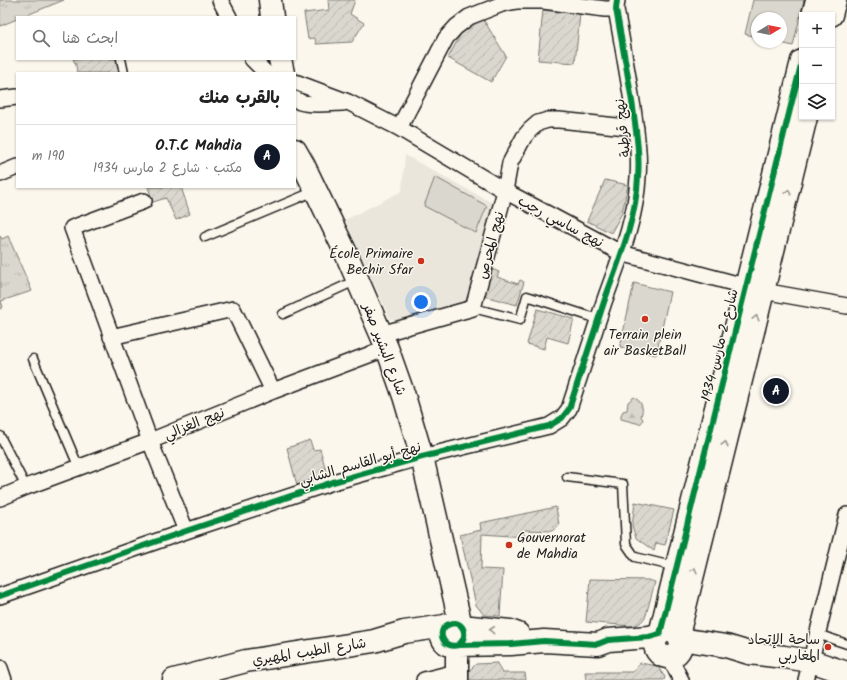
<!DOCTYPE html>
<html lang="ar">
<meta charset="utf-8">
<style>
body{margin:0;font-family:Kalam,"Playpen Sans Arabic",sans-serif;background:#f2f2f2;color:#222;direction:rtl}
.controls{position:absolute;right:12px;top:12px;display:grid;overflow:hidden;border-radius:0px;box-shadow:0 1px 3px #0004}
.controls button{width:36px;height:36px;display:grid;place-items:center;padding:0;border:0;border-bottom:1px solid #e0e0e0;background:#fff;color:#222;font:20px sans-serif}
.compass{position:absolute;left:751px;top:12px;width:36px;height:36px;border-radius:50%;background:#fff;box-shadow:0 1px 3px #0004;rotate:80deg}
.you{position:absolute;left:421px;top:302px;width:14px;height:14px;margin:-10px;border:3px solid #fff;border-radius:50%;background:#1a73e8;box-shadow:0 0 0 6px #1a73e833}
.badge{display:grid;place-items:center;width:26px;height:26px;border-radius:50%;background:#111827;color:#fff;font-size:13px;font-weight:700}
.pin{position:absolute;translate:-50% -50%;border:2px solid #fff;box-shadow:0 1px 4px #0006}
.list{margin:0;padding:0;list-style:none}
h2{display:flex;justify-content:space-between;align-items:center;height:52px;margin:0;padding:0 16px;font-size:17px}
h2 small{font-size:13px;font-weight:400;color:#767676}
.list li{display:grid;grid-template-columns:26px 1fr auto;gap:12px;align-items:center;box-sizing:border-box;height:64px;padding:0 16px;border-top:1px solid #e0e0e0}
.list b{display:block;font-size:15px;white-space:nowrap}
.list p{margin:0;font-size:13px;white-space:nowrap;color:#767676}
.list em{font-size:13px;font-style:normal;color:#767676}
.icon{flex:none;width:22px;height:22px;fill:none;stroke:currentColor;stroke-width:2;stroke-linecap:round;stroke-linejoin:round}
.map{position:relative;flex:none;width:847px;height:680px;overflow:hidden;direction:ltr}
.search{position:absolute;background:#fff;box-shadow:0 1px 3px #0004;left:16px;top:16px;width:280px;height:44px;display:flex;align-items:center;gap:10px;box-sizing:border-box;padding:0 14px;border-radius:0px;color:#767676;font-size:15px}
.panel{position:absolute;background:#fff;box-shadow:0 1px 3px #0004;left:16px;top:72px;width:280px;height:116px;border-radius:0px;direction:rtl}
.map>svg:first-child{display:block}
</style>
<div class="map">
<svg width="847" height="680" viewBox="0 0 847 680">
<defs>
<pattern id="grass-tufts" width="24" height="20" patternUnits="userSpaceOnUse"><rect width="24" height="20" fill="#dad7ce"/><path d="M3 7l-1-3M5 7V3M7 7l1-3M15 17l-1-3M17 17v-4M19 17l1-3" fill="none" stroke="#bab8b0"/></pattern>
<pattern id="forest-firs" width="22" height="20" patternUnits="userSpaceOnUse"><rect width="22" height="20" fill="#dad7ce"/><path d="M5 1l3.5 6h-7zM16 11l3.5 6h-7z" fill="#bab8b0"/></pattern>
<pattern id="garden-furrows" width="10" height="10" patternUnits="userSpaceOnUse"><rect width="10" height="10" fill="#dad7ce"/><path d="M-1 1l2-2M0 10L10 0M9 11l2-2" fill="none" stroke="#bab8b0"/></pattern>
</defs>
<rect width="100%" height="100%" fill="#fbf7ec"/>
<filter id="ink" filterUnits="userSpaceOnUse"><feTurbulence type="fractalNoise" baseFrequency=".025" numOctaves="2"/><feDisplacementMap in="SourceGraphic" scale="8" xChannelSelector="R" yChannelSelector="G"/><feConvolveMatrix kernelMatrix="1 2 1 2 8 2 1 2 1" color-interpolation-filters="sRGB"/></filter>
<g filter="url(#ink)">
<path fill="#eae6dc" d="M405,155L494,204L465,302L400,321L390,319L345,220L402,191Z"/>
<path fill="url(#grass-tufts)" stroke="#7b7a75" d="M0,0H64L22,17H17V19L0,26Z
M0,236L2,239L8,236L32,291L1,301L3,307L0,309Z"/>
<path fill="url(#forest-firs)" stroke="#7b7a75" d="M634,397C642,402 644,408 641,416L643,420L642,422L640,424L621,419V415L623,411L627,410L628,402Z"/>
<path fill="#dad7ce" stroke="#7b7a75" d="M753,0H804L793,46L777,42H781V18H757V37L745,34Z
M435,177L487,206L476,233L424,206Z
M634,283L670,292L656,355L620,347Z"/>
<path fill="url(#garden-furrows)" stroke="#7b7a75" d="M328,0H355L350,14L364,23L352,42L316,44L315,38L308,39L304,13L329,10Z
M543,10L580,14L575,63L538,60Z
M483,19L506,56L491,82L448,58L465,26Z
M73,59H116L119,73H77L76,65Z
M605,180L628,185L622,213L611,233L587,221Z
M148,187H181L190,214L176,220L166,198L153,202Z
M492,269L499,272L497,277L518,284L520,280L524,282L517,305L484,296Z
M537,309L574,319L568,343L547,337L544,349L527,344Z
M310,440L313,450L320,449L327,474L297,485L287,448Z
M635,502L674,510L665,545L656,543L654,551L636,538L632,526Z
M556,507L559,525L552,531L525,530L524,537L482,534L481,569L503,570L500,616L484,615L476,605L460,535L481,530L480,523Z
M590,579L648,580L655,582L646,615C643,622 638,625 631,626L586,622Z
M497,663L502,673H525L526,680H469V671L476,664Z
M640,663L657,666L665,677L664,680H586L585,672H633Z"/>
<g fill="none" stroke-linecap="round" stroke-linejoin="round">
<g stroke="#1c1c1c" stroke-width="11">
<path id="lane" d="M121,59L124,73
M205,237L315,191
M473,308L520,320L527,296L598,319
M283,314L357,280
M33,359L79,468
M0,436L26,487
M567,477L623,484L626,544L635,557L676,567
M817,634L847,644"/>
</g>
<g stroke="#1c1c1c" stroke-width="18">
<path id="street" d="M220,0L229,17
M252,59L266,73
M295,82L348,102L399,128L505,191L621,253L763,291L847,306
M0,99L17,97
M295,99C296,99 300,102 300,102C310,106 332,103 343,103
M399,128L446,38L456,27L469,17L502,4L517,1H543L605,9H616
M0,174L17,167
M144,201L72,228L150,441L186,531
M381,334L473,308L505,191L510,163L524,137L530,130L538,123L548,120H559L636,128
M111,337L233,309L273,391
M0,498L26,487L150,441L273,391L387,348
M0,596L186,531L333,482L422,457L549,426L562,418L569,409C581,373 592,338 604,302C618,262 636,221 638,177C640,154 636,131 633,108C628,75 622,42 616,9L617,0
M665,657L674,666L681,680
M0,668L4,680
M424,680L456,672
M806,680L847,515"/>
</g>
<g stroke="#1c1c1c" stroke-width="25">
<path id="secondary" d="M270,0L272,17
M813,15L817,0
M831,15L835,0
M280,59L283,73
M295,150L303,164L345,251L381,334L387,348L404,396L422,457L461,626
M461,626L510,631L518,634
M655 644a13 13 0 1 1 26 0a13 13 0 1 1-26 0Z
M678,635L806,117
M680,639L726,646L749,653L784,657L811,661L847,673
M458,645C470,637 463,619 450,624C435,628 442,650 458,645L511,644L544,641L598,644L608,640L649,637L660,634L802,61
M174,680L246,661L374,641L404,632L445,626
M457,680V645"/>
</g>
<use href="#lane" stroke="#fbf7ec" stroke-width="8"/>
<use href="#street" stroke="#fbf7ec" stroke-width="15"/>
<use href="#secondary" stroke="#fbf7ec" stroke-width="22"/>
<g stroke="#fbf7ec" stroke-width="8">
<path id="cycleway" d="M0,596L186,531L333,482L422,457L549,426L562,418L569,409C581,373 592,338 604,302C618,262 636,221 638,177C640,154 636,131 633,108C628,75 622,42 616,9L617,0
M458,645C470,637 463,619 450,624C435,628 442,650 458,645L511,644L544,641L598,644L608,640L649,637L660,634L802,61"/>
</g>
<use href="#cycleway" stroke="#00873e" stroke-width="6"/>
</g>
<defs><path id="oneway-chevron" d="M-2-3.5L2.5 0L-2 3.5" fill="none" stroke-width="1.6" stroke-linecap="round" stroke-linejoin="round"/></defs>
<g stroke="#97948e">
<use href="#oneway-chevron" transform="translate(788 192) rotate(-76)"/>
<use href="#oneway-chevron" transform="translate(756 318) rotate(-76)"/>
<use href="#oneway-chevron" transform="translate(725 444) rotate(-76)"/>
<use href="#oneway-chevron" transform="translate(694 570) rotate(-76)"/>
<use href="#oneway-chevron" transform="translate(492 630) rotate(-174)"/>
</g>
</g>
<g fill="#c8321e" stroke="#fbf7ec" stroke-width="1.5">
<circle cx="421" cy="261" r="4"/>
<circle cx="645" cy="319" r="4"/>
<circle cx="509" cy="545" r="4"/>
<circle cx="828" cy="647" r="4"/>
</g>
<g text-anchor="middle" stroke-width="3" stroke-linejoin="round" paint-order="stroke">
<g font-size="14" fill="#1c1c1c" stroke="#fbf7ec">
<text transform="translate(622 128) rotate(-96)" y="5">نهج قرطبة</text>
<text transform="translate(561 221) rotate(28)" y="5">نهج ساسي رجب</text>
<text transform="translate(490 245) rotate(-75)" y="5">نهج المحرص</text>
<text transform="translate(719 345) rotate(-76)" y="5">شارع 2 مارس 1934</text>
<text transform="translate(385 349) rotate(69)" y="5">شارع البشير صفر</text>
<text transform="translate(194 423) rotate(-22)" y="5">نهج الغزالي</text>
<text transform="translate(360 463) rotate(-16)" y="5">نهج أبو القاسم الشابي</text>
<text transform="translate(309 651) rotate(-9)" y="5">شارع الطيب المهيري</text>
</g>
<g font-size="14" fill="#1c1c1c" stroke="#fbf7ec" text-anchor="end">
<text x="413" y="258">École Primaire<tspan x="413" dy="16">Bechir Sfar</tspan></text>
<text x="645" y="339" text-anchor="middle">Terrain plein<tspan x="645" dy="16">air BasketBall</tspan></text>
<text x="517" y="542" text-anchor="start">Gouvernorat<tspan x="517" dy="16">de Mahdia</tspan></text>
<text x="820" y="644">ساحة الإتحاد<tspan x="820" dy="16">المغاربي</tspan></text>
</g>
</g>
</svg>
<div class="controls">
<button>+</button>
<button>−</button>
<button><svg class="icon" aria-label="layers" viewBox="0 0 24 24"><path d="M12 4l9 5-9 5-9-5zM3 14l9 5 9-5"/></svg></button>
</div>
<svg class="compass" viewBox="-18 -18 36 36"><path d="M0-13l5 13h-10z" fill="#e53935"/><path d="M0 13l5-13h-10z" fill="#767676"/></svg>
<div class="you"></div>
<div class="pin badge" style="left:776px;top:391px">A</div>
<div class="search"><svg class="icon" aria-label="search" viewBox="0 0 24 24"><circle cx="10" cy="10" r="6"/><path d="M15 15l6 6"/></svg>ابحث هنا</div>
<section class="panel">
<h2>بالقرب منك<small></small></h2>
<ul class="list">
<li><span class="badge">A</span><div><b>O.T.C Mahdia</b><p>مكتب · شارع 2 مارس 1934</p></div><em>190 m</em></li>
</ul>
</section>
</div>
